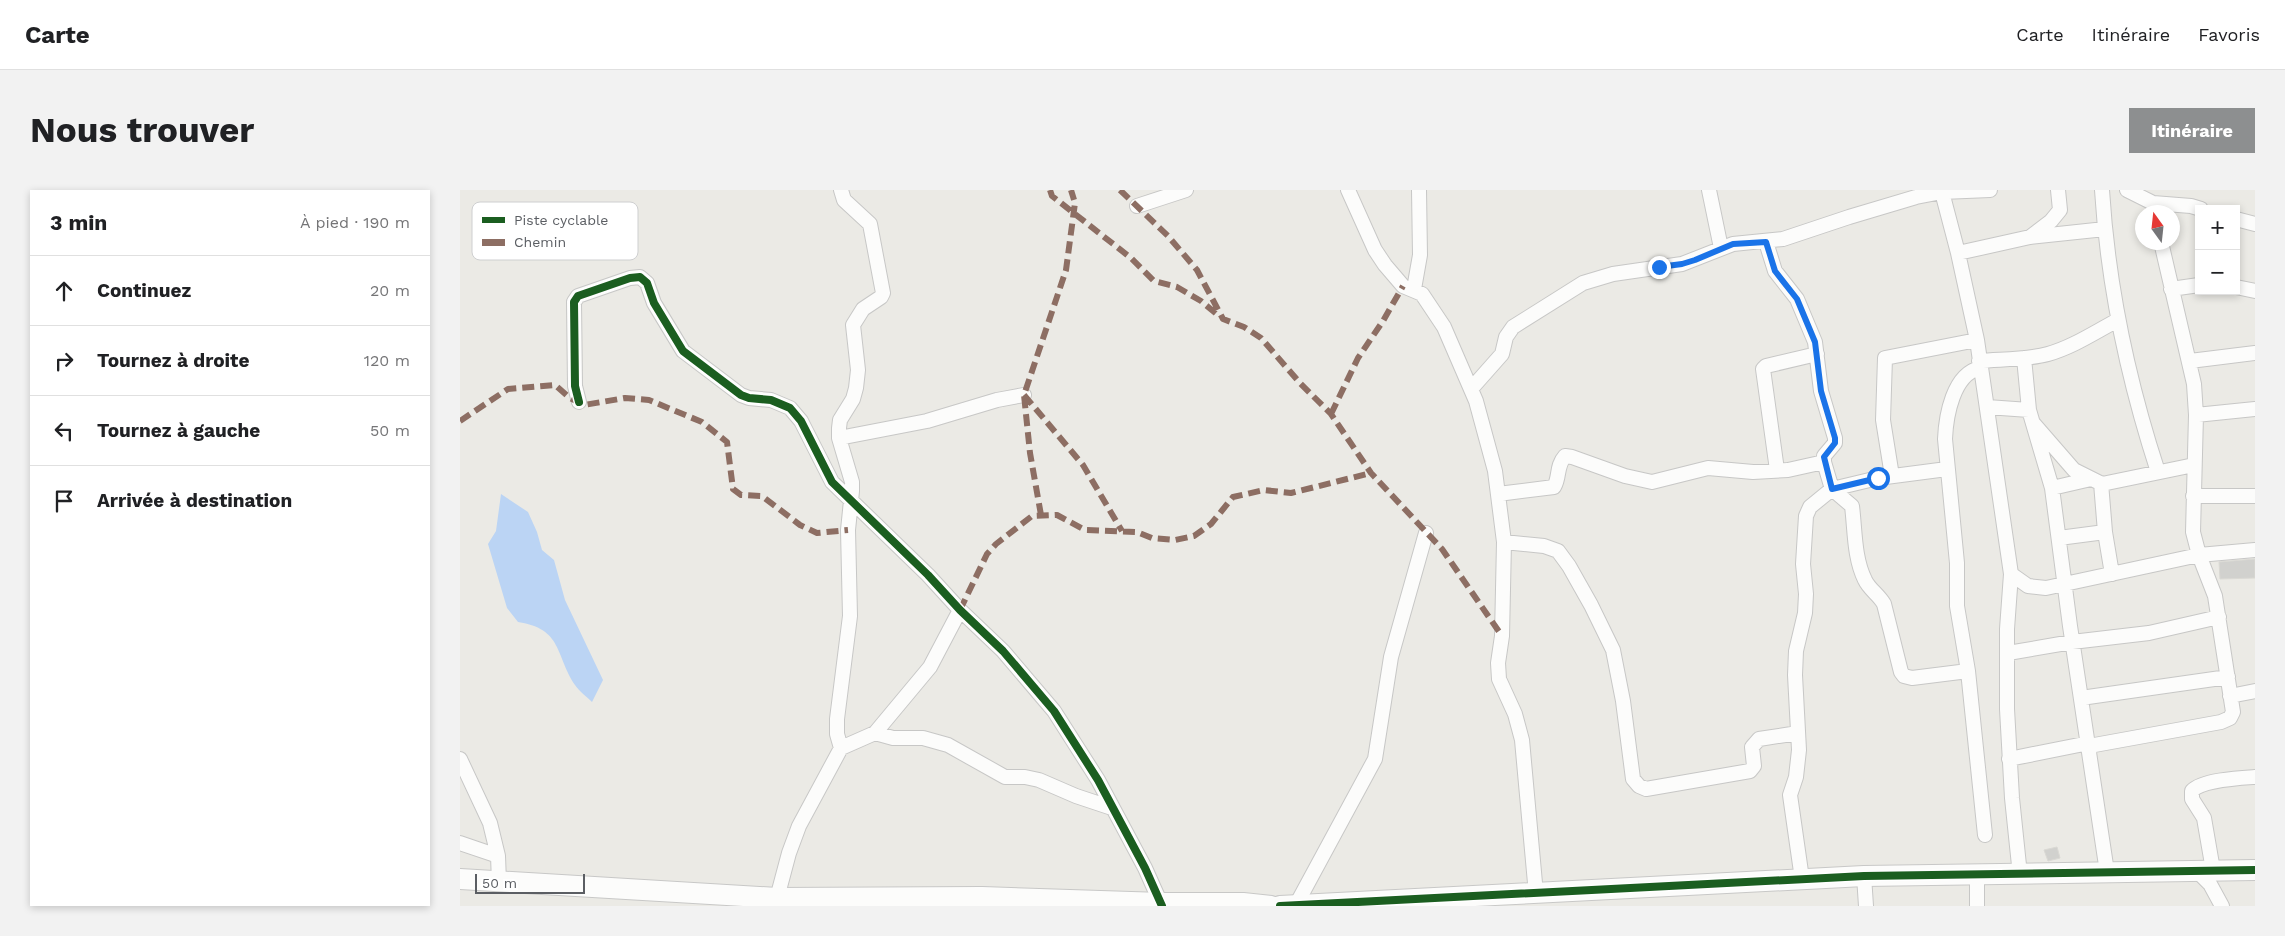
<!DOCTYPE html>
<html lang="fr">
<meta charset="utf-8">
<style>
body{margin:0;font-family:"Work Sans",sans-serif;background:#f2f2f2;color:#202124}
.controls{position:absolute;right:15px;top:15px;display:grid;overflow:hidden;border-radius:0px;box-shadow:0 2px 8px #0003}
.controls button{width:45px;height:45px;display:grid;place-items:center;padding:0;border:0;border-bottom:1px solid #e0e0e0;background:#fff;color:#202124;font:25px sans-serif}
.compass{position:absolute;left:1675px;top:15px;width:45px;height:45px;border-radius:50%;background:#fff;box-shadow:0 2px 8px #0003;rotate:345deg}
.scale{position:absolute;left:15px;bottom:12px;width:110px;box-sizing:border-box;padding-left:5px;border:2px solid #5b5e63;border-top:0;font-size:14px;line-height:18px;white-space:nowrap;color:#5b5e63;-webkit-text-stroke:4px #fff;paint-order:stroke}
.stop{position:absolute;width:15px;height:15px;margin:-11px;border:4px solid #1a73e8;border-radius:50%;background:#fff}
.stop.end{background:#1a73e8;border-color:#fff;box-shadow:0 1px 5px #0008}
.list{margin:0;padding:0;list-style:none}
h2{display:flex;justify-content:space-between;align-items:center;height:65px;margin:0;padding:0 20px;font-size:21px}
h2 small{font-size:16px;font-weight:400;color:#757577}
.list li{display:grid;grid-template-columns:32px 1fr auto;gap:15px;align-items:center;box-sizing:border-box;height:70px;padding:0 20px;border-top:1px solid #e0e0e0}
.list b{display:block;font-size:19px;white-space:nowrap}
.list em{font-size:16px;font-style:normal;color:#757577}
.icon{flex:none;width:28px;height:28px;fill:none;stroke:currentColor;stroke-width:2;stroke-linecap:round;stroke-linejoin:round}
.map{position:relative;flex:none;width:1795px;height:716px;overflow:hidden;border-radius:0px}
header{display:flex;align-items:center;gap:30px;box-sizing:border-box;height:70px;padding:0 25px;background:#fff;border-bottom:1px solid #e0e0e0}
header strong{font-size:24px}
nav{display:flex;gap:28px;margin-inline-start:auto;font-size:18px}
.intro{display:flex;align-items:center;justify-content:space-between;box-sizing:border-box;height:120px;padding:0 30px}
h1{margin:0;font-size:35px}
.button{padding:12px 22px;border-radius:0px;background:#8d8f90;color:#fff;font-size:18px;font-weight:700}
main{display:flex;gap:30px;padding:0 30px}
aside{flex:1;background:#fff;border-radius:0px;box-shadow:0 2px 8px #0003}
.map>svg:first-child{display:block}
</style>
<header>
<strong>Carte</strong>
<nav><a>Carte</a><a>Itinéraire</a><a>Favoris</a></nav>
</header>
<div class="intro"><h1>Nous trouver</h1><a class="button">Itinéraire</a></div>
<main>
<aside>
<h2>3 min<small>À pied · 190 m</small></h2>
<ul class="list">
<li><svg class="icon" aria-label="ahead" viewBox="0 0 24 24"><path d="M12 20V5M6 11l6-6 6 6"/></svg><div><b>Continuez</b></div><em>20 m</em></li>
<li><svg class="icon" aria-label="right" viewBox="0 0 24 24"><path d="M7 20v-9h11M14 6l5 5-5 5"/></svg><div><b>Tournez à droite</b></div><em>120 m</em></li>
<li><svg class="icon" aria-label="left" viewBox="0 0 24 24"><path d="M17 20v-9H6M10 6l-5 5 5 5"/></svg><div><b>Tournez à gauche</b></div><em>50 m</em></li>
<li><svg class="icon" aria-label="arrive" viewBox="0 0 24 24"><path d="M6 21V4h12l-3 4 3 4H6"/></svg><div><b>Arrivée à destination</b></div></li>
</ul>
</aside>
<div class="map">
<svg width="1795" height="716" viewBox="0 0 1795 716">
<rect width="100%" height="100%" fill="#ebeae5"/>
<path fill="#bbd4f4" d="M41,304L68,322L77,342L82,360L94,370L105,410L143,490L132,512C127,507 119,501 115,495C95,465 103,439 58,432L47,418L28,354L36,341Z"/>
<path fill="#d1d1ce" stroke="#dad9d4" d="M1795,369V388L1760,389L1759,372Z
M1597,657L1600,668L1588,671L1584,660Z"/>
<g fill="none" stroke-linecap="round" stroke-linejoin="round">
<g stroke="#c7c7c6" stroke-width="16">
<path id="street" d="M888,0L915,60L925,75L943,96L962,104L984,137L1016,211L1035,281L1044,352L1042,446L1038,473L1039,489L1055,524L1062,550L1076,704
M1249,0L1261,58
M1642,0C1648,97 1668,190 1698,282
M1667,0L1691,12L1696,19
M1482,2L1498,63L1517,150L1551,384L1547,439V519L1552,608L1560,685
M1693,13L1731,16L1741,19
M677,16L726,0
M1776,29L1795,34
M1570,47L1591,31L1600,20L1598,0
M1306,52L1315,81L1337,109L1355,152L1361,201L1375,248V253L1364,266V272L1372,299L1392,316C1395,340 1394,368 1405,390C1409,399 1419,405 1424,414L1441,482L1444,486L1452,488L1508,481
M1498,63L1570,47L1645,39
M1776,97L1795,101
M954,99L960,65L959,0
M1711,99L1739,95
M1564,168L1569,220L1592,298L1610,436L1647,682
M1519,171C1542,169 1566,170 1588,164C1613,157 1635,142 1658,130
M1730,171L1795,163
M1520,178C1493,184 1486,226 1485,249L1497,373V416L1508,481L1525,645
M1011,199L1042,164L1046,147L1053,137L1123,93L1153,84L1222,74L1273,54L1323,49L1389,27L1456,7L1482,2L1530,0
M119,212L115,196L114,112L118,106L170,88L180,87L187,93L194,113L223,161L281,205L289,208L311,210L330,218L341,231L372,292L468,385L500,420L543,461L594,521L638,590L685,678L702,716
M1527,217L1569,220
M1736,225L1795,219
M1574,234L1614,280L1642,294L1734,275
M379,248L467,231L537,210L564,205
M1317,280L1303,179L1306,176L1357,164
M1432,286L1423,230L1425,168L1517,150
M1641,293L1645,342L1652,384
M1592,298L1631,289
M1038,304L1094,297C1100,287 1096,276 1105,266L1112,267L1165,286L1192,292L1248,278L1293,282L1328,280L1364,272
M1733,306H1795
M1599,348L1645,342
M1044,352L1084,356L1098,361L1109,376L1131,415L1153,460L1163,511L1173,589L1179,596L1186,599L1290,581L1294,576L1292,557L1299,549L1338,543
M1551,384L1568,396L1586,398L1739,365L1795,360
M1548,463L1612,452L1689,443L1759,427
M1770,506L1795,501
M1621,508L1768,487
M415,543L433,548H463L488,555L545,587H565L579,590L616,606L652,618
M1629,556L1761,532L1770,528L1773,522L1755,406L1739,365L1733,342L1736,225L1734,194L1701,52
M381,558L415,543L470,477L500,420
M0,569L30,633L38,666L39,692
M1549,569L1629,553
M0,653L38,666
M1753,680L1744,628L1732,609V601C1742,590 1780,588 1795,587
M1737,681L1750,694L1762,716
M1517,685V716
M1404,686L1406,716
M1342,689L1330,605L1336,587L1339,560L1335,485L1336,461L1345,423L1346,404L1343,374L1346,326L1350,317L1372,299L1418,288L1487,279
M317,708L329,663L339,636L381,558L377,544V529L390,426L388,340L392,301V292L379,248V238L380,230L393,209L396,198L398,180L393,135L403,119L421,107L423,103L410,34L384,10L381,0
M836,715L915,569L931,467L966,343"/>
</g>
<g stroke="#c8c8c7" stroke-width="22">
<path id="secondary" d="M0,689L317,708L522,707L702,713H783L811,716
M820,716L1404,686L1795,680"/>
</g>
<use href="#street" stroke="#fcfcfb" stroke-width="14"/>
<use href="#secondary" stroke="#fcfcfb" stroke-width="20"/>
<path stroke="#8d6e63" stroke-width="6" stroke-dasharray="12 6" stroke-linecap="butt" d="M590,0L592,6L671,68L694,91L717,97L741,111L759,126
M660,0L708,46L737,80L763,129L784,137L801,148L840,193L871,224L911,283L982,359L1042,446
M564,205L623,275L662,341
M871,224L898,168L923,131L943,96
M0,231L48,199L95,195L110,208L124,215L165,208L189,210L242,232L267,252L273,299L281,305L302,306L340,335L357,343L388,340
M581,325L570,263L564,205L606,80L615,13L611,0
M500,420L527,364L536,354L572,326L597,325L625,340L677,342L692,348L715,350L734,346L751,334L773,307L804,300L831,303L911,283"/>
<g stroke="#fff" stroke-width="11">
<path id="cycleway" d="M119,212L115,196L114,112L118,106L170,88L180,87L187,93L194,113L223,161L281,205L289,208L311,210L330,218L341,231L372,292L468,385L500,420L543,461L594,521L638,590L685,678L702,716
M820,716L1404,686L1795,680"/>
</g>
<use href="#cycleway" stroke="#1b5e20" stroke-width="8"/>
</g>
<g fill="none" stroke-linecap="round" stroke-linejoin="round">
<path stroke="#1a73e8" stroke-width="6" d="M1199,77L1222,74L1235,70L1273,54L1306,52L1315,81L1337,109L1355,152L1361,201L1375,248V253L1364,267L1372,299L1418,288"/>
</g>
<rect x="12" y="12" width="166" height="58" rx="8" fill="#fff" stroke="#cecfd0" stroke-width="1"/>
<rect x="22" y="27" width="23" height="6" fill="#1b5e20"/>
<rect x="22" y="49" width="23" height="7" fill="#8d6e63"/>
<g font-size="14" fill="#5b5e63">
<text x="54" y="35">Piste cyclable</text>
<text x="54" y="57">Chemin</text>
</g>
</svg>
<div class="controls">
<button>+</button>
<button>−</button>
</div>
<svg class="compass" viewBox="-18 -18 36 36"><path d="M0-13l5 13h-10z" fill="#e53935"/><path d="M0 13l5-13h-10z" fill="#757577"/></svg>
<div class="scale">50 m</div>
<div class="stop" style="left:1418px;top:288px"></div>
<div class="stop end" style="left:1199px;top:77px"></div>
</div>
</main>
